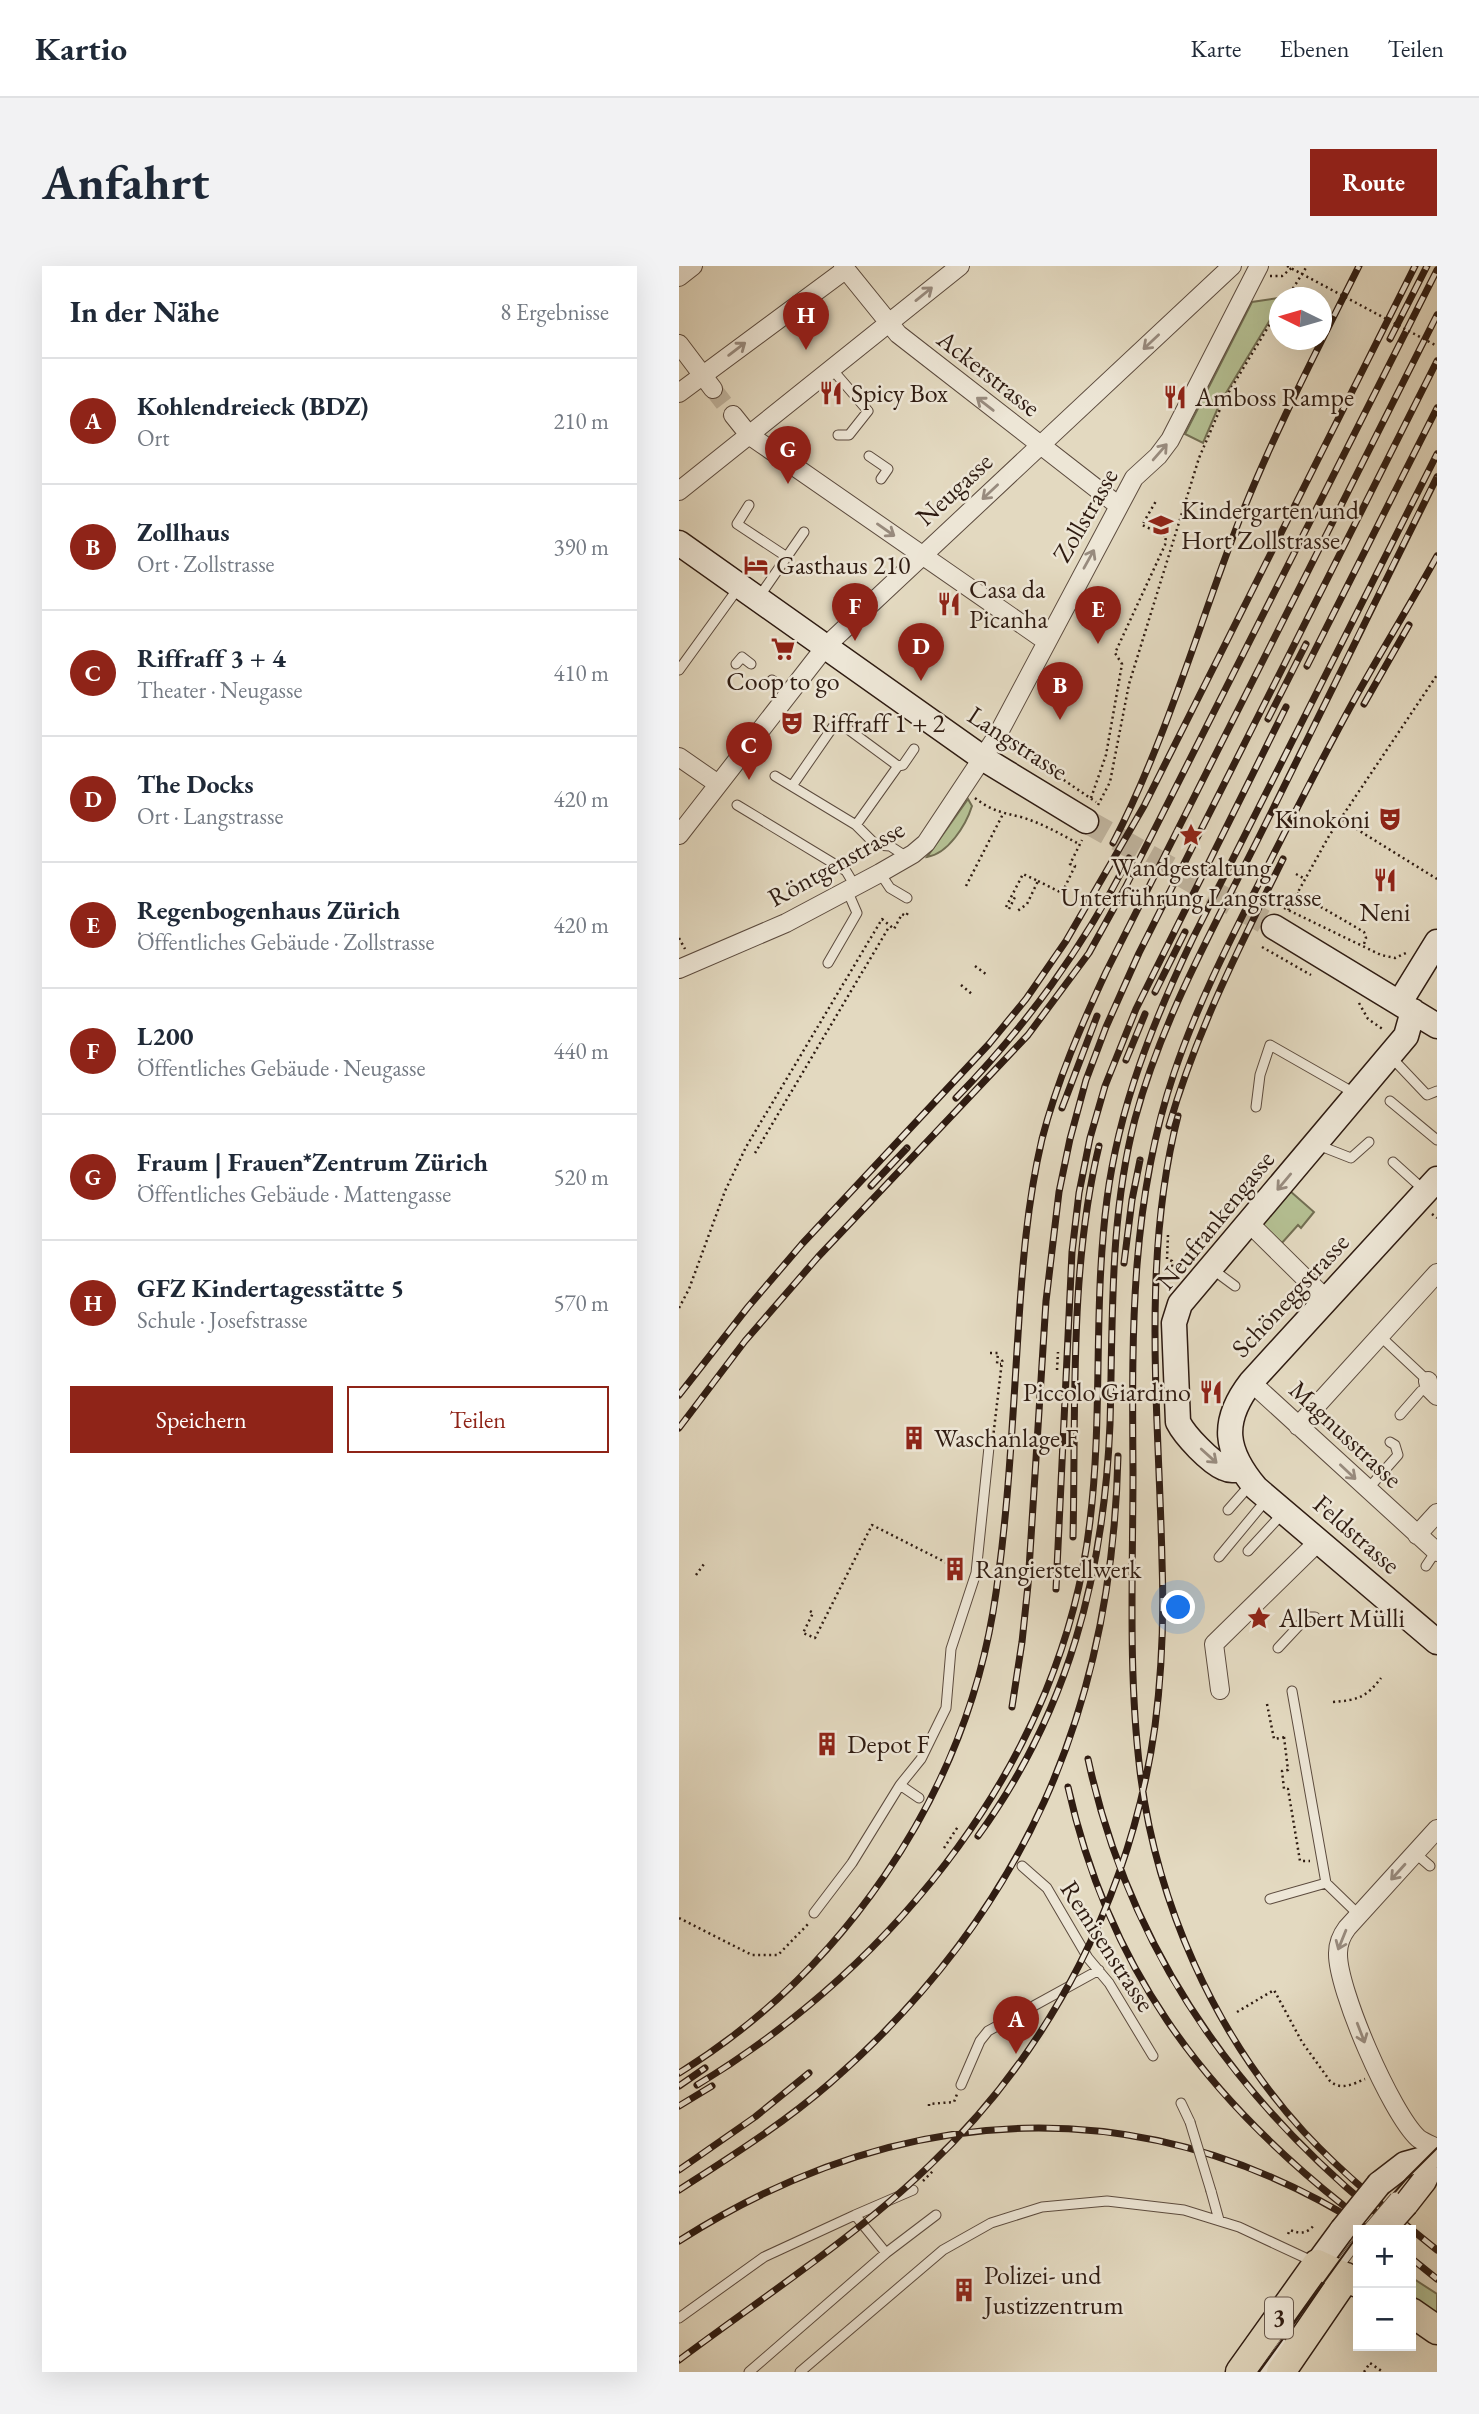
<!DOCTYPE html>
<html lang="de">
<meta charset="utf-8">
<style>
body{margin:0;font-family:"EB Garamond",serif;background:#f2f2f3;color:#1f2937}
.controls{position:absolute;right:21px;bottom:21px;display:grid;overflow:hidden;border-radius:0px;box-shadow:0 7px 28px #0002}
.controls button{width:63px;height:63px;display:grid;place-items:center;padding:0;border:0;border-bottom:2px solid #e0e1e3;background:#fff;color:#1f2937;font:35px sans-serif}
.compass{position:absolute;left:590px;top:21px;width:63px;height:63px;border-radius:50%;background:#fff;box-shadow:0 7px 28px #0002;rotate:275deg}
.you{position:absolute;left:500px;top:1342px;width:24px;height:24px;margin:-18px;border:5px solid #fff;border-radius:50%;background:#1a73e8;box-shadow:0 0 0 10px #1a73e833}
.badge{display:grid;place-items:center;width:46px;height:46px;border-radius:50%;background:#8f2418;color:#fff;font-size:23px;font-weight:700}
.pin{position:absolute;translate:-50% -58px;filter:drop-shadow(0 2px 4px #0008)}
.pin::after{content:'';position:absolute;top:37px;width:24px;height:21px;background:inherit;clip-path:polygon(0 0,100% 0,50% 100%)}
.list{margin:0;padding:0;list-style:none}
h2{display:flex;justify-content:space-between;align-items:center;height:91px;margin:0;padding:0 28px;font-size:30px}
h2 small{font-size:23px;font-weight:400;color:#747a83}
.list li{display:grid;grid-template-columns:46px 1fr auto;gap:21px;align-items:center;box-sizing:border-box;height:126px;padding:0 28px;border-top:2px solid #e0e1e3}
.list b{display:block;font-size:26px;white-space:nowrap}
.list p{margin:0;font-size:23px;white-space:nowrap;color:#747a83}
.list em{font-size:23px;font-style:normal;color:#747a83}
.actions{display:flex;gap:14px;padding:21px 28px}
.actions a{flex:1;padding:16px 0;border:2px solid #8f2418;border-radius:0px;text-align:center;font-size:24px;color:#8f2418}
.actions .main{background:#8f2418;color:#fff}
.map{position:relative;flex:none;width:758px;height:2106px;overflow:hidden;border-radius:0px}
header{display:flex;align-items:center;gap:42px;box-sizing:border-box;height:98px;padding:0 35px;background:#fff;border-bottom:2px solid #e0e1e3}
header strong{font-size:33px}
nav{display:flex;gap:38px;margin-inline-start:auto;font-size:24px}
.intro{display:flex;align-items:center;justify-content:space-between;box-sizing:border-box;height:168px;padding:0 42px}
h1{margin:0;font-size:49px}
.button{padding:18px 32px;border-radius:0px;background:#8f2418;color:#fff;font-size:24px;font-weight:700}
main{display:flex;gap:42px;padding:0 42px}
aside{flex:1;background:#fff;border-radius:0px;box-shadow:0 7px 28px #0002}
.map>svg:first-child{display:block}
</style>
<header>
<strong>Kartio</strong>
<nav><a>Karte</a><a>Ebenen</a><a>Teilen</a></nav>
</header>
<div class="intro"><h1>Anfahrt</h1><a class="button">Route</a></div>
<main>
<aside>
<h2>In der Nähe<small>8 Ergebnisse</small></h2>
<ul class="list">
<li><span class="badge">A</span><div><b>Kohlendreieck (BDZ)</b><p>Ort</p></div><em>210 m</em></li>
<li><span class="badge">B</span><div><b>Zollhaus</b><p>Ort · Zollstrasse</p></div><em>390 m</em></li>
<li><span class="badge">C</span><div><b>Riffraff 3 + 4</b><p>Theater · Neugasse</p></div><em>410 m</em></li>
<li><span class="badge">D</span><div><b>The Docks</b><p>Ort · Langstrasse</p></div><em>420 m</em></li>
<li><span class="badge">E</span><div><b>Regenbogenhaus Zürich</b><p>Öffentliches Gebäude · Zollstrasse</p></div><em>420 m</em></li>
<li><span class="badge">F</span><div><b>L200</b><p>Öffentliches Gebäude · Neugasse</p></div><em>440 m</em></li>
<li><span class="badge">G</span><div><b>Fraum | Frauen*Zentrum Zürich</b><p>Öffentliches Gebäude · Mattengasse</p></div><em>520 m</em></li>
<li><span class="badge">H</span><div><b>GFZ Kindertagesstätte 5</b><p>Schule · Josefstrasse</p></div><em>570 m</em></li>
</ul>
<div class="actions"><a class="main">Speichern</a><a>Teilen</a></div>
</aside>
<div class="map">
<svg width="758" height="2106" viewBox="0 0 758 2106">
<rect width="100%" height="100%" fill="#e3d9c0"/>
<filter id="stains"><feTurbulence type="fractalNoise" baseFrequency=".00286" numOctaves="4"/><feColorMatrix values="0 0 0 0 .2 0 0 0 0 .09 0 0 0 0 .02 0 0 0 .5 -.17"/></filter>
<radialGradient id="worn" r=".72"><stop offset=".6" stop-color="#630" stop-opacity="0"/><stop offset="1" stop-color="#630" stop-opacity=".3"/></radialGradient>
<path fill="#b4bf92" stroke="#726e52" stroke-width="2" d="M600,32V39L541,137L524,177L506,168L573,36Z
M289,533L293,540C287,559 269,588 248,591Z
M611,925L635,946L622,962L619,959L602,978L582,958Z
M732,2011L758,2028V2050L732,2032Z"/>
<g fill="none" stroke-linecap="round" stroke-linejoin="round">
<path stroke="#bfb39d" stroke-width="18" stroke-dasharray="18 9" stroke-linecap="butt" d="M34,123L54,149"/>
<path stroke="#bfb39d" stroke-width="24" stroke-dasharray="24 12" stroke-linecap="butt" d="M407,555L595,661"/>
<g stroke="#5c4b3e" stroke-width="11">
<path id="lane" d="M152,102L189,145L170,169H159
M190,190L209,203L202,213
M70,239L58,258L108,291
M80,331L125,266
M57,398L63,391L72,398
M0,404L60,321
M93,414L109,427
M96,510L177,559L197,579L211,580L228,591
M113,520L158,455L219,500
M58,539L167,605L176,620
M177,559L219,500L224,499L235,483
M201,607L211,622L228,632
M149,697L178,647L168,624
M712,791L748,829L758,825
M711,835L758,874
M577,841L581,809L591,779L677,828
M641,876L644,881L672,892L690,876
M714,896L745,924
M533,1003L556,1020
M701,1070L749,1115
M721,1149L742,1125L751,1123
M688,1224L719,1189L716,1179L711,1176
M549,1244L571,1219
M569,1285L604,1247
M540,1291L588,1233
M747,1300L757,1285
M599,1382L628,1351H636
M613,1425L647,1617L680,1649
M240,1532L221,1519L242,1493L267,1442L272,1383L297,1307L310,1181
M736,1587L751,1600
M343,1600L368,1622L409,1692L430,1717L474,1790
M591,1633L647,1617
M135,1647L173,1597L221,1519
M282,1819L301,1775L309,1765L420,1704
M502,1837L511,1856
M532,1925L540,1954
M176,1949L234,1924
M657,2004L679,1975
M0,2052L85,1991L176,1949L207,1987
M70,2106L207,1987L257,1949
M121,2106L264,1984L312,1957L363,1941L428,1935L505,1944L560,1961L633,1995
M585,2106L604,2078"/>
</g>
<g stroke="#5c4b3e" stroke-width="20">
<path id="street" d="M164,0L219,68L440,240
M0,11L14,0
M0,78L34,123
M0,127L166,4
M54,149L70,169L83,178L367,375
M0,225L281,0
M0,491L39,518
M0,569L147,380L553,0
M0,703L107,657L201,607L234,588L247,577L318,470L455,212L479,190L491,174L580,0
M570,957L648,1034
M749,1115L751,1123L758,1130
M572,1116L758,1286
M619,1160L758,1007
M738,1269L758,1247
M541,1424L535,1378L640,1275
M758,1563L668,1662C662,1670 659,1677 659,1687C658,1723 712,1847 739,1872C744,1876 752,1879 758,1882"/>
</g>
<g stroke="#2f1c12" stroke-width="27">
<path id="secondary" d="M0,277L305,493L407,555
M595,661L758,760
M721,736L758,676
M758,913L572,1116C541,1156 546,1185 577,1222L758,1376
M562,1203C556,1204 551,1205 545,1202C531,1196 506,1170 499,1156L495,1057L501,1038L727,770L734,745
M700,1918L726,1898L755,1890
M727,1938L745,1915L758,1887
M638,1998L663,1964"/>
</g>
<g stroke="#2f1c12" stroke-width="31">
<path id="primary" d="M732,2046L758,2064
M561,2106L638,1998L679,2017
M602,2106L667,2011"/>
</g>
<path stroke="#2f1c12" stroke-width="2.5" stroke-dasharray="2 3.5" stroke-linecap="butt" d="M591,10H603L615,0
M608,32L628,0
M333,474L345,479L379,510L417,536
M296,532C311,544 324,547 342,551C362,557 380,567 398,577
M412,532L427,489L443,398L436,387L486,279L487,270L463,259L477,235
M419,539L431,516L450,418L520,192L545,134L600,43
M663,554L758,613
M617,608L626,613
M359,615L383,627L396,600L391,598L403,574
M287,620L324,548
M618,627L685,666L687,672L684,681
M327,641L344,608L359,615L348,638L337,646
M605,642L702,689L716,692L729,686
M330,643L336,631
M609,644L650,570L758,409
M0,672L6,683
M583,681L632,709
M296,700L308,709
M282,719L294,729
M680,737L689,753L705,764
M76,887L210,661
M753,948L758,952
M489,969L488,993L493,995L494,1009
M0,1042L10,1023L46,925L67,881L203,653L215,663L223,648L227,650L230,645
M311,1087H319L318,1098H322
M378,1104L379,1086
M314,1172L323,1095L326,1093
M17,1309L25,1298
M131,1345L134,1347L124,1367L136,1372L193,1259L270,1298L272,1295L284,1301
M654,1436C678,1434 687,1432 702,1412
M588,1438L595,1473L607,1471
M605,1471L609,1504L603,1505L605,1523H609L621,1595H631
M265,1582L280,1559
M0,1652L73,1689H99L131,1656
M558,1746L595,1724L623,1776L651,1815C662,1825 674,1818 686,1813
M250,1840V1838L275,1836L278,1828
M244,1915L255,1904
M609,1968L611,1964C621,1968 628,1968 635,1959
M685,2106L691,2097L704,2106"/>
<use href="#lane" stroke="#ede6d6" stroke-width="9"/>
<use href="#street" stroke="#ede6d6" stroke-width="18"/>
<use href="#secondary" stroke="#ede6d6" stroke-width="24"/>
<use href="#primary" stroke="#e3d9c0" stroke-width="28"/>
<path stroke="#2f1c12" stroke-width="2" d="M683,1964L728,1912L758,1882
M580,2106L679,1969"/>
<g stroke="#2f1c12" stroke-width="7">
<path id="rail" d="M711,73L748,0
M758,290C731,339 701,387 674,436C641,496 610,558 579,619C548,680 517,742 495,807C451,937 453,1070 454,1205C454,1305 449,1406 461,1505C477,1636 535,1768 625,1866C666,1910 712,1947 758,1984
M628,400L758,142
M685,438L730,359
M589,453L627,378
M434,577C486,477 519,361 560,255C595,167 638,84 680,0
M476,726L506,666
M447,794L466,748
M277,832C348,759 403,683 450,592
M383,842L418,750
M490,860C517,766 561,680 604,593
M192,920L228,882
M445,997L453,934L461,894
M0,1129L69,1041L123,978L310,778L347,733L387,675L465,540L736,0
M0,1162L66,1075L139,991L349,769L410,687L446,622L758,4
M394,1271C397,1144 390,1004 420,880
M377,1323L393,986L400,927L411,872L426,820L457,743L607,441
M333,1441L343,1376L349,1319L367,1035L380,926L391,873L407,814L427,761L460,687L758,95
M409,1493C449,1678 550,1825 695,1945
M389,1521C429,1700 522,1826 664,1939
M299,1570C389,1446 425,1309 431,1158C434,1056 430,953 456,853C484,749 539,654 586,559C644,443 700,326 758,211
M0,1807C162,1707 282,1534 314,1346C329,1255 333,1161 339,1069C343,1003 348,937 363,873C378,815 402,760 427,706L758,49
M18,1819C218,1698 384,1492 411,1255C424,1148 414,1040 428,933C440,840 474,756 514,672L758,188
M0,1820L26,1802
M0,1840L33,1820
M0,1904L76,1851L130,1807
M0,1924C51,1891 104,1858 151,1817C344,1649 433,1444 439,1190
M0,1975C223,1833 466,1820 691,1964
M732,1992L758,2013
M0,2094C84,2031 174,1973 250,1900C372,1785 453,1626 476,1460C483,1405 485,1350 483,1295C480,1148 462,994 499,850"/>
</g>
<use href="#rail" stroke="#ede6d6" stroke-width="4.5" stroke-dasharray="13" stroke-linecap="butt"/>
<g stroke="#5c4b3e" stroke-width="11" stroke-linecap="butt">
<path id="lane-bridge" d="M511,1856L532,1925
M688,1964L716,1931"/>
</g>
<g stroke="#2f1c12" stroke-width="27" stroke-linecap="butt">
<path id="secondary-bridge" d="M663,1964L700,1918
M704,1964L727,1938"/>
</g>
<path stroke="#2f1c12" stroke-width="2.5" stroke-dasharray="2 3.5" stroke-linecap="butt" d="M608,0L758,80"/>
<use href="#lane-bridge" stroke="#ede6d6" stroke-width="9"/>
<use href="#secondary-bridge" stroke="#ede6d6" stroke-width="24"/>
</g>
<defs><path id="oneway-shaft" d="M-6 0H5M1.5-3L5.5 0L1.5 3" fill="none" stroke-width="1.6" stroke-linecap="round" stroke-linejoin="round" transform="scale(1.75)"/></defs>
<g stroke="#988b7e">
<use href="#oneway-shaft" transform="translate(245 28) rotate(-39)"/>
<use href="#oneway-shaft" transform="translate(472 76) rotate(137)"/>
<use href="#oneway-shaft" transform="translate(58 83) rotate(-37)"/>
<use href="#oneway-shaft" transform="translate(306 138) rotate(-142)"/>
<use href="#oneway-shaft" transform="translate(481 186) rotate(-49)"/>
<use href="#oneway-shaft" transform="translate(311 226) rotate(137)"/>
<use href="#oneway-shaft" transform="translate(207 264) rotate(35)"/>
<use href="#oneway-shaft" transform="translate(410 293) rotate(-61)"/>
<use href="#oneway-shaft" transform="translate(605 916) rotate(130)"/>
<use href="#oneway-shaft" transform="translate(530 1190) rotate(42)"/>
<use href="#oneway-shaft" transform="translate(669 1206) rotate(43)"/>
<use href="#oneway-shaft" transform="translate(719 1606) rotate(132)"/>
<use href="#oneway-shaft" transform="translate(663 1674) rotate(112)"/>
<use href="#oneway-shaft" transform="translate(682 1767) rotate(69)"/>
</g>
<defs>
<g id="restaurant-bare" transform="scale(1.89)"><path d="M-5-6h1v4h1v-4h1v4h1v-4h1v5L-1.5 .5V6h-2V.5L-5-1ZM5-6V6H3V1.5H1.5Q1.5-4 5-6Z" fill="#8f2418" stroke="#ede6d6" stroke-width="2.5" paint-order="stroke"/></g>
<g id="school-bare" transform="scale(1.89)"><path d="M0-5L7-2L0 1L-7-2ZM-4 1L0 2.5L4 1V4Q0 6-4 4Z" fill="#8f2418" stroke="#ede6d6" stroke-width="2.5" paint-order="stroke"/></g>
<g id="hotel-bare" transform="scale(1.89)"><path d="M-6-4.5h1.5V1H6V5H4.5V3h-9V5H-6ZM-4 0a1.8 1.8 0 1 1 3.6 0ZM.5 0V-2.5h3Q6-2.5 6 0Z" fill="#8f2418" stroke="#ede6d6" stroke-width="2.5" paint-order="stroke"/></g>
<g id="supermarket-bare" transform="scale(1.89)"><path d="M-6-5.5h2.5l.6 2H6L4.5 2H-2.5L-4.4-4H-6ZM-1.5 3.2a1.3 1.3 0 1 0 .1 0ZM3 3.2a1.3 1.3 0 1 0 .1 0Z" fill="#8f2418" stroke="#ede6d6" stroke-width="2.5" paint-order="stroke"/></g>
<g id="theatre-bare" transform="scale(1.89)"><path d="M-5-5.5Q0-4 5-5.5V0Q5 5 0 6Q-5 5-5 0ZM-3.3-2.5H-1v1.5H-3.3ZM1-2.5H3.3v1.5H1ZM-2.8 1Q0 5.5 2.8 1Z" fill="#8f2418" stroke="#ede6d6" stroke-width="2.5" paint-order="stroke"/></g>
<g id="sight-bare" transform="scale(1.89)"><path d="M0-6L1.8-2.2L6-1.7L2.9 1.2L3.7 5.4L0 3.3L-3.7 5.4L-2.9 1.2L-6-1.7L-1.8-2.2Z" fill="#8f2418" stroke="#ede6d6" stroke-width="2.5" paint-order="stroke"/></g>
<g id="building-bare" transform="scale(1.89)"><path d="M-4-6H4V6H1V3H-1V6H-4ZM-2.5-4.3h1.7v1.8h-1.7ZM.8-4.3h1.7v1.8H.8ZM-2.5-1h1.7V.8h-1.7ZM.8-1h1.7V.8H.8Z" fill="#8f2418" stroke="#ede6d6" stroke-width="2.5" paint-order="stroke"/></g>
</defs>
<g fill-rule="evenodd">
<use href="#restaurant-bare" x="152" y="127"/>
<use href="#restaurant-bare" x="496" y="131"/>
<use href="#school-bare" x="482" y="259"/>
<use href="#hotel-bare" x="77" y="299"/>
<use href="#restaurant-bare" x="270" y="338"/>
<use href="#supermarket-bare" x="104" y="383"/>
<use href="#theatre-bare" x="113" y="457"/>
<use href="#theatre-bare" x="711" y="553"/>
<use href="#sight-bare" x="512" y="569"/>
<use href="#restaurant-bare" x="706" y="614"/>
<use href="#restaurant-bare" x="532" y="1126"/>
<use href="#building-bare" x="235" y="1172"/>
<use href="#building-bare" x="276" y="1303"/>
<use href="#sight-bare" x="580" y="1352"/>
<use href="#building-bare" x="148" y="1478"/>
<use href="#building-bare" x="285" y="2024"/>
</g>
<g text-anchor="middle" stroke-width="5" stroke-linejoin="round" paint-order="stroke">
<rect fill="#ede6d6" stroke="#68594d" stroke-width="2" x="586" y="2031.5" width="28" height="41" rx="5"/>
<g font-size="24" font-weight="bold" fill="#2f1c12">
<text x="600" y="2060">3</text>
</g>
<g font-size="26" fill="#2f1c12" stroke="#ede6d6">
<text transform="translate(310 107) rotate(38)" y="9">Ackerstrasse</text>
<text transform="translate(275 223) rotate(-43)" y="9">Neugasse</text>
<text transform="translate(406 249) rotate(-60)" y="9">Zollstrasse</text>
<text transform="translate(339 477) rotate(33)" y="9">Langstrasse</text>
<text transform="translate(157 597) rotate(-29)" y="9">Röntgenstrasse</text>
<text transform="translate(536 954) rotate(-51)" y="9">Neufrankengasse</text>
<text transform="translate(611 1029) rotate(-47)" y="9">Schöneggstrasse</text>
<text transform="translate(667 1168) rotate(43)" y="9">Magnusstrasse</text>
<text transform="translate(678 1268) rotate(41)" y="9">Feldstrasse</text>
<text transform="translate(429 1680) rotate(57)" y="9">Remisenstrasse</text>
</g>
<g font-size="26" fill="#2f1c12" stroke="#ede6d6" text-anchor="start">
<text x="172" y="136">Spicy Box</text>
<text x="516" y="140">Amboss Rampe</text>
<text x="502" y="253">Kindergarten und<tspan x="502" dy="30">Hort Zollstrasse</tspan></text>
<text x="97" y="308">Gasthaus 210</text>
<text x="290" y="332">Casa da<tspan x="290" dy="30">Picanha</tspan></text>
<text x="104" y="424" text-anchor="middle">Coop to go</text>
<text x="133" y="466">Riffraff 1 + 2</text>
<text x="691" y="562" text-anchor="end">Kinokoni</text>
<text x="512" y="610" text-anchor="middle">Wandgestaltung<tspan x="512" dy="30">Unterführung Langstrasse</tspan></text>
<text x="706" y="655" text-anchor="middle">Neni</text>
<text x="512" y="1135" text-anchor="end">Piccolo Giardino</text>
<text x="255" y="1181">Waschanlage F</text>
<text x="296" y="1312">Rangierstellwerk</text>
<text x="600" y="1361">Albert Mülli</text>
<text x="168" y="1487">Depot F</text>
<text x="305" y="2018">Polizei- und<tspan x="305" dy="30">Justizzentrum</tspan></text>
</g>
</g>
<rect width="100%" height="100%" filter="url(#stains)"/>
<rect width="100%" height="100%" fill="url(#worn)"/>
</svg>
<div class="controls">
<button>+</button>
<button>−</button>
</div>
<svg class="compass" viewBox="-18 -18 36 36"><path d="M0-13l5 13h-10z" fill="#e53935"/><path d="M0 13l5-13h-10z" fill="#747a83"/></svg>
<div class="you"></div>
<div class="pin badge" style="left:337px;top:1788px">A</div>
<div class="pin badge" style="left:381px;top:454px">B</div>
<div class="pin badge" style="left:70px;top:514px">C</div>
<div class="pin badge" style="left:242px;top:415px">D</div>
<div class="pin badge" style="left:419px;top:378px">E</div>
<div class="pin badge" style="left:176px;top:375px">F</div>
<div class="pin badge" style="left:109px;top:218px">G</div>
<div class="pin badge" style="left:127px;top:84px">H</div>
</div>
</main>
